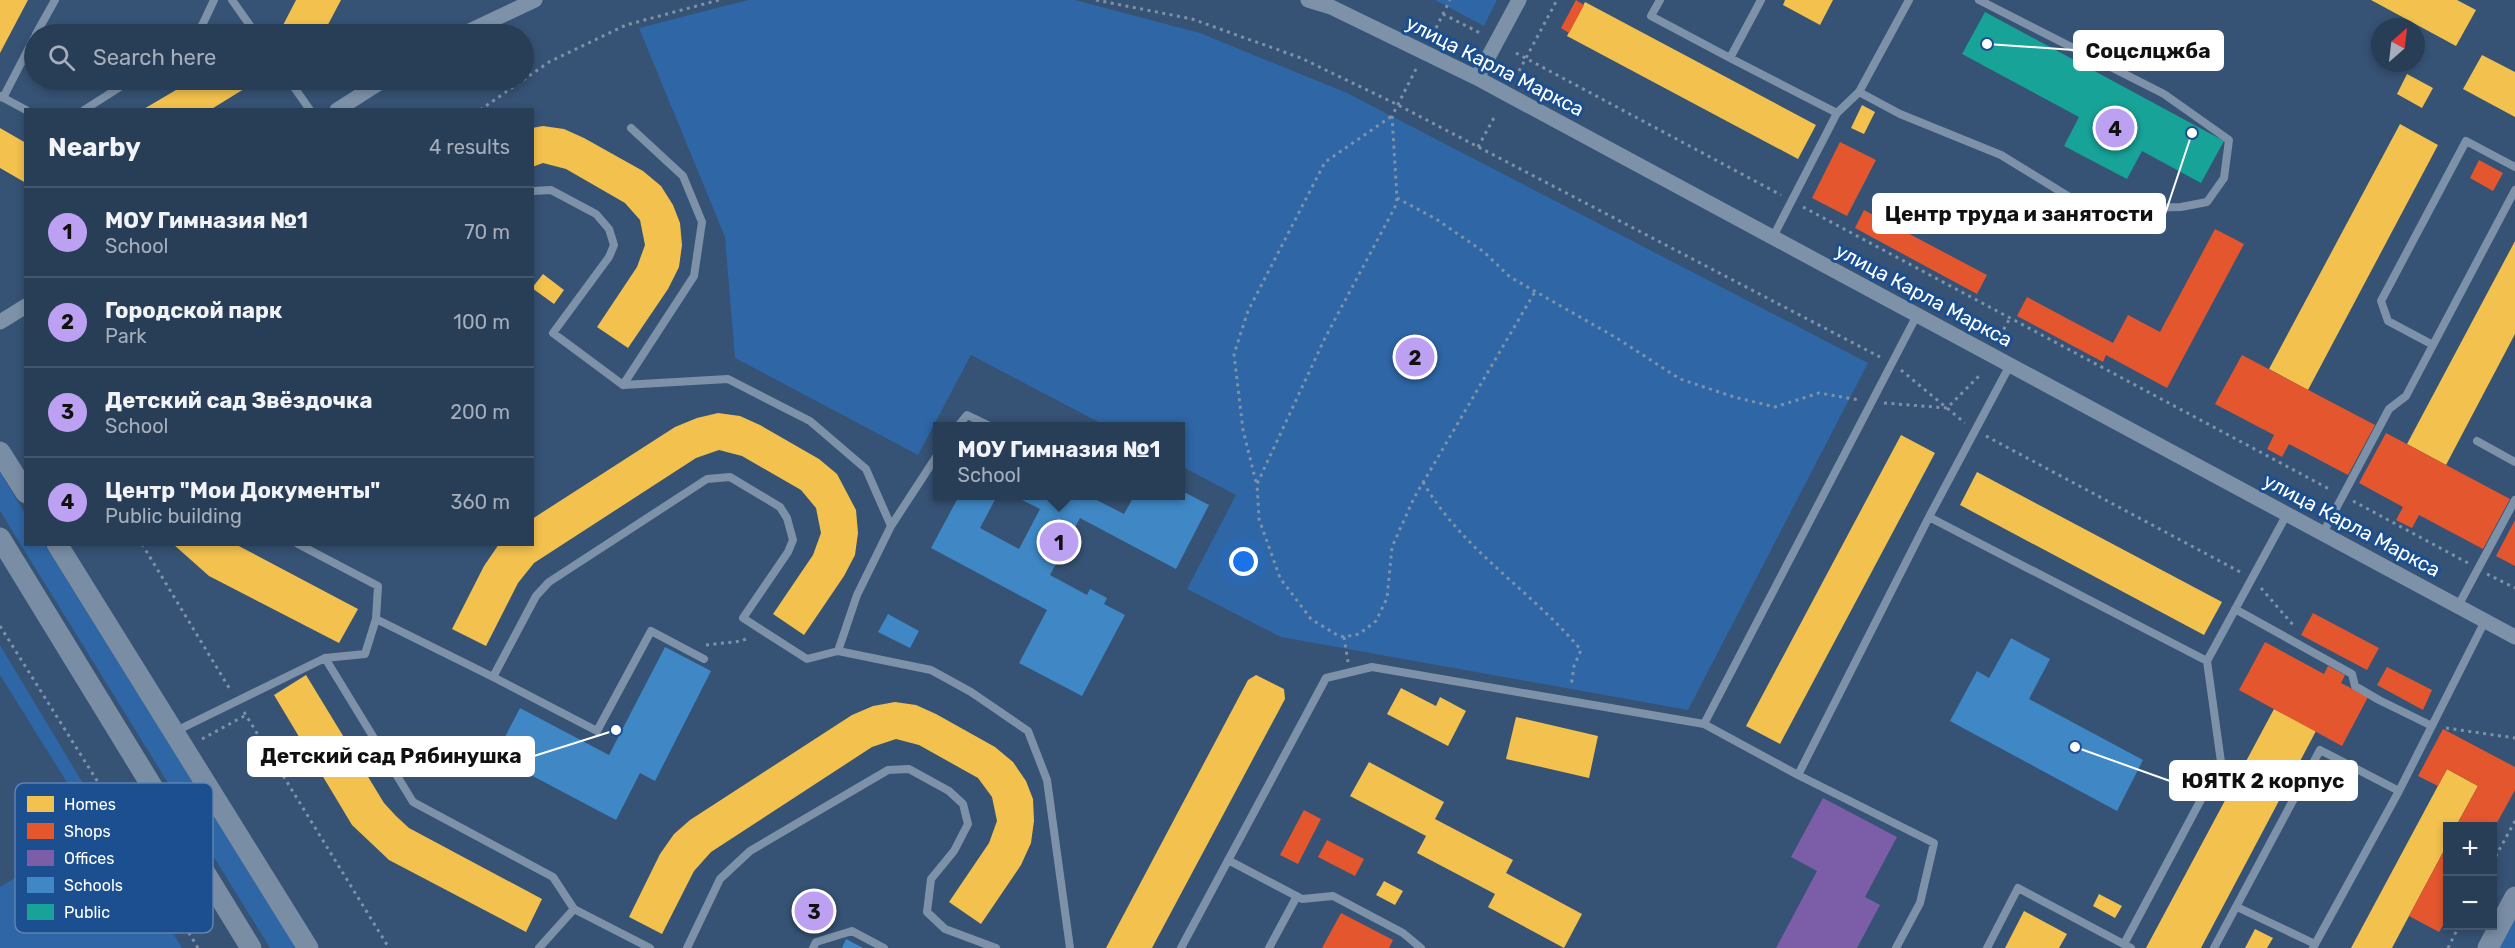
<!DOCTYPE html>
<meta charset="utf-8">
<style>
body{margin:0;font-family:Rubik,sans-serif;background:#30455d;color:#f1f3f6}
.controls{position:absolute;right:18px;bottom:18px;display:grid;overflow:hidden;border-radius:0px;box-shadow:0 3px 9px #0003}
.controls button{width:54px;height:54px;display:grid;place-items:center;padding:0;border:0;border-bottom:2px solid #44576d;background:#283e57;color:#f1f3f6;font:30px sans-serif}
.compass{position:absolute;left:2371px;top:18px;width:54px;height:54px;border-radius:50%;background:#283e57;box-shadow:0 3px 9px #0003;rotate:28deg}
.you{position:absolute;left:1244px;top:562px;width:21px;height:21px;margin:-15px;border:4px solid #fff;border-radius:50%;background:#1a73e8;box-shadow:0 0 0 9px #1a73e833}
.badge{display:grid;place-items:center;width:39px;height:39px;border-radius:50%;background:#bca0f2;color:#111;font-size:20px;font-weight:700}
.pin{position:absolute;translate:-50% -50%;border:3px solid #fff;box-shadow:0 2px 6px #0006}
.popup{position:absolute;left:933px;top:422px;width:252px;height:78px;box-sizing:border-box;display:grid;place-content:center;border-radius:0px;background:#283e57;filter:drop-shadow(0 2px 4px #0005);font-size:20px;white-space:nowrap;color:#a5aeba}
.popup b{font-size:22px;color:#f1f3f6}
.popup::after{content:'';position:absolute;left:50%;top:100%;margin-left:-12px;border:12px solid transparent;border-top-color:#283e57}
.list{margin:0;padding:0;list-style:none}
h2{display:flex;justify-content:space-between;align-items:center;height:78px;margin:0;padding:0 24px;font-size:26px}
h2 small{font-size:20px;font-weight:400;color:#a5aeba}
.list li{display:grid;grid-template-columns:39px 1fr auto;gap:18px;align-items:center;box-sizing:border-box;height:90px;padding:0 24px;border-top:2px solid #44576d}
.list b{display:block;font-size:22px;white-space:nowrap}
.list p{margin:0;font-size:20px;white-space:nowrap;color:#a5aeba}
.list em{font-size:20px;font-style:normal;color:#a5aeba}
.icon{flex:none;width:33px;height:33px;fill:none;stroke:currentColor;stroke-width:2;stroke-linecap:round;stroke-linejoin:round}
.map{position:relative;flex:none;width:2515px;height:948px;overflow:hidden}
.search{position:absolute;background:#283e57;box-shadow:0 3px 9px #0003;left:24px;top:24px;width:510px;height:66px;display:flex;align-items:center;gap:15px;box-sizing:border-box;padding:0 21px;border-radius:33px;color:#a5aeba;font-size:22px}
.panel{position:absolute;background:#283e57;box-shadow:0 3px 9px #0003;left:24px;top:108px;width:510px;height:438px;border-radius:0px}
.map>svg:first-child{display:block}
</style>
<div class="map">
<svg width="2515" height="948" viewBox="0 0 2515 948">
<rect width="100%" height="100%" fill="#365274"/>
<path fill="#2f66a5" d="M748,0H1075L1200,33L1347,93L1868,363L1688,710L1281,637L1187,589L1236,495L1181,466L1180,426H1106L971,355L918,455L735,358L725,237L639,28Z
M1435,0H1497L1484,26Z
M0,472L25,513L26,544L45,545L296,948H270L0,511Z
M0,645L182,948H0V887L96,829L0,675Z
M2515,920V948H2500Z"/>
<path fill="#f2c14e" d="M0,0H28L0,53Z
M296,0H341L323,34H287L280,31Z
M1785,0H1833L1820,25L1783,5Z
M2371,0H2457L2476,10L2456,46Z
M1585,2L1816,125L1798,159L1567,36Z
M2482,55L2515,72V117L2463,89Z
M2407,74L2433,88L2422,108L2397,94Z
M193,80H250L252,84L210,110H142Z
M1862,105L1875,112L1864,134L1851,128Z
M2400,124L2438,145L2308,390L2269,369Z
M543,126L564,129L584,138L643,171L661,186L673,205L680,223L682,245L679,267L668,289L628,348L597,327L637,267L645,245L640,220L625,203L566,169L543,163L532,167V128Z
M0,128L26,143V183L0,168Z
M2515,241V334L2446,465L2407,444Z
M543,274L564,290L554,304L532,288Z
M718,413L740,416L760,425L819,459L837,474L856,510L858,533L855,555L844,576L804,635L773,614L813,555L821,533L816,508L801,490L742,456L719,450L696,458L534,563L518,583L486,646L452,629L484,566L499,544H532V519L675,427L697,418Z
M1901,435L1935,453L1780,744L1746,726Z
M1977,472L2222,602L2204,635L1960,505Z
M173,544H235L358,609L339,643L209,576Z
M306,675L384,803L396,816L409,828L542,899L526,932L389,860L352,825L274,695Z
M1256,675L1284,689L1285,699L1152,948H1106L1248,680Z
M1401,688L1436,706L1440,697L1466,711L1448,746L1387,714Z
M895,702L916,705L936,714L995,747L1013,762L1026,781L1033,799L1034,821L1031,843L1021,865L981,924L949,902L989,843L997,821L992,797L978,778L919,745L896,739L872,747L711,852L694,871L662,934L629,917L660,854L674,834L690,820L852,715L873,706Z
M2274,709L2316,731L2201,948H2146Z
M1516,717L1598,736L1589,778L1506,759Z
M1369,762L1444,802L1435,819L1513,860L1506,873L1582,914L1564,948L1488,907L1495,894L1417,853L1426,836L1350,796Z
M2447,769L2478,786L2456,826H2448V843L2409,916L2392,948H2351Z
M1384,881L1403,891L1395,905L1376,895Z
M2099,894L2122,906L2115,918L2093,906Z
M2024,911L2067,934L2059,948H2005Z
M2255,929L2273,938L2267,948H2245Z"/>
<path fill="#e4572e" d="M1576,0L1584,5L1569,33L1561,28Z
M1840,142L1876,160L1847,216L1812,198Z
M2479,160L2503,173L2493,191L2470,178Z
M1864,210L1987,275L1977,294L1855,228Z
M2215,229L2244,244L2167,388L2106,355L2103,362L2017,316L2027,297L2113,343L2128,315L2160,332Z
M2242,355L2375,425L2348,475L2289,444L2282,457L2267,449L2274,435L2215,404Z
M2386,433L2510,499L2483,549L2419,515L2412,528L2396,520L2403,507L2359,483Z
M2515,520V566L2496,556Z
M2313,613L2379,648L2367,670L2301,635Z
M2265,642L2324,674L2328,666L2345,675L2341,683L2368,697L2342,746L2239,690Z
M2387,667L2432,690L2423,710L2377,685Z
M2443,729L2515,767V790L2492,832V826H2456L2478,786L2447,769L2438,786L2418,776Z
M1304,810L1321,819L1298,864L1280,855Z
M1327,840L1364,859L1355,876L1318,857Z
M2448,843V917L2439,932L2409,916Z
M1341,913L1393,940L1389,948H1322Z"/>
<path fill="#7b5ea7" d="M1823,798L1897,837L1865,897L1880,905L1857,948H1776L1817,871L1791,857Z"/>
<path fill="#3f88c5" d="M1180,490L1209,505L1176,569L1080,518L1050,575L1087,595L1090,589L1107,598L1104,604L1125,615L1082,696L1019,663L1047,610L931,548L959,496H997L980,528L1019,549L1040,509L1014,496H1089L1124,514L1134,496H1180Z
M888,614L919,631L910,648L878,632Z
M2011,638L2050,659L2029,699L2143,760L2117,811L1950,721L1977,671L1989,678Z
M665,647L711,671L655,781L640,773L616,820L495,756L520,708L609,755Z
M846,939L863,948H842Z"/>
<path fill="#17a398" d="M1985,12L2224,141L2201,183L2142,151L2127,179L2064,146L2079,117L1962,54Z"/>
<g fill="none" stroke-linecap="round" stroke-linejoin="round">
<path stroke="#7d92a8" stroke-width="3" stroke-dasharray="3 4.5" stroke-linecap="butt" d="M1096,0L1192,19L1301,58L1398,105L1880,357
M1443,14L1480,33
M1436,28L1450,0
M1516,53L1781,195
M1416,69L1392,116L1397,198L1395,207L1325,338L1257,484L1259,519L1280,578L1311,619L1337,635L1344,637L1359,634L1376,621L1387,598L1392,547L1414,498L1536,290
M1519,71L1557,0
M480,110L549,62L626,25L719,0
M1478,147L1496,114
M1397,198L1436,219L1484,252L1510,277L1615,337L1680,379L1734,397L1775,407L1819,393L1860,400
M1803,207L2331,490
M2000,336L2010,318
M1901,370L1965,423
M1884,403L1947,408L1980,375
M1986,436L2242,573
M1256,482L1243,430L1234,354L1248,311L1325,162L1392,116
M1423,482C1462,550 1532,591 1581,650L1574,666L1571,687
M2353,501L2468,563
M142,544L231,691
M2487,574L2515,588
M2261,588L2294,626
M0,626L106,795L198,948
M1344,637L1348,662
M706,645L742,641L749,637
M244,712L389,948
M2446,728L2515,738
M202,739L246,715
M2492,863L2515,821
M2448,948L2459,926"/>
<path stroke="#7d92a8" stroke-width="8" d="M232,0L256,34
M1660,0L1651,16L1730,58
M1761,0L1730,58L1837,113
M36,34L55,0
M198,34L214,0
M289,80L310,110
M1859,92L1900,114L2001,155L2071,198L2105,209L2181,207L2207,202L2224,178L2229,140L2164,94L1979,0
M0,96L26,110
M3,98L34,38
M84,110L131,80
M532,191L551,190L596,214L609,229L614,245L609,257L553,333L623,385L694,276L702,222L683,176L631,128
M1773,237L1837,113L1859,92L1909,0
M2433,345L2388,321L2381,301L2466,141L2515,167
M623,385L728,379L810,421L866,469L891,526L857,595L838,651
M958,426L967,415L990,426
M2477,441L2515,462
M1929,517L2207,661L2287,514
M891,526L938,454
M2323,533L2389,409L2406,396L2515,190
M2458,606L2515,500
M2235,609L2352,674L2355,686L2379,700L2432,726
M376,619L493,677L536,596L549,582L707,479L730,477L780,507L787,518L793,540L788,552L743,618L807,659L838,651L931,670L971,692L1028,731L1047,780L1070,948
M325,658L413,802L553,877L574,909L650,948
M493,677L597,731L651,631L704,659
M1704,724L1798,775L1929,517L2010,365
M174,732L325,658L365,654L376,619L378,586L298,544
M1798,775L1934,843L1920,903L1896,948
M1228,860L1302,899L1333,896L1403,933L1421,948
M2237,907L2315,944
M2124,944L2221,762L2207,661
M539,948L574,909
M687,948L720,879L750,851L888,770L909,769L949,791L963,804L968,824L954,851L931,879L927,912L945,929L996,948
M813,948L816,942L852,931L884,948
M1181,948L1326,678L1372,667L1704,724L1917,315
M1269,948L1297,896
M1987,948L2018,888L2131,948
M2214,948L2320,750L2399,791
M2313,948L2399,791L2485,621"/>
<path stroke="#7d92a8" stroke-width="15" d="M1308,0L1331,7L1477,78L2515,637
M463,34L535,0
M1477,78L1519,0
M337,110L384,80
M0,322L26,306"/>
<path stroke="#798da4" stroke-width="21" d="M0,452L26,493
M0,538L251,948
M57,544L308,948
M2488,948L2515,897"/>
</g>
<g text-anchor="middle" stroke-width="6" stroke-linejoin="round" paint-order="stroke">
<g font-size="20" fill="#fff" stroke="#1b4f8f">
<text transform="translate(1495 66) rotate(27)" y="7">улица Карла Маркса</text>
<text transform="translate(1924 295) rotate(28)" y="7">улица Карла Маркса</text>
<text transform="translate(2352 525) rotate(28)" y="7">улица Карла Маркса</text>
</g>
</g>
<rect x="15" y="783" width="198" height="150" rx="9" fill="#1b4f8f" stroke="#5f84b1" stroke-width="1.5"/>
<rect x="27" y="796" width="27" height="16" fill="#f2c14e"/>
<rect x="27" y="823" width="27" height="16" fill="#e4572e"/>
<rect x="27" y="850" width="27" height="16" fill="#7b5ea7"/>
<rect x="27" y="877" width="27" height="16" fill="#3f88c5"/>
<rect x="27" y="904" width="27" height="16" fill="#17a398"/>
<g font-size="16" fill="#fff">
<text x="64" y="810">Homes</text>
<text x="64" y="837">Shops</text>
<text x="64" y="864">Offices</text>
<text x="64" y="891">Schools</text>
<text x="64" y="918">Public</text>
</g>
<path fill="none" stroke="#fff" stroke-width="2" d="M1987 44L2074 50M2192 133L2165 214M616 730L534 756M2075 747L2170 781"/>
<g fill="#fff" stroke="#1b4f8f" stroke-width="2">
<circle cx="1987" cy="44" r="6"/>
<circle cx="2192" cy="133" r="6"/>
<circle cx="616" cy="730" r="6"/>
<circle cx="2075" cy="747" r="6"/>
</g>
<g fill="#fff" stroke="#fff" stroke-width="2">
<rect x="2074" y="31" width="149" height="39" rx="6"/>
<rect x="1873" y="194" width="292" height="39" rx="6"/>
<rect x="248" y="737" width="286" height="39" rx="6"/>
<rect x="2170" y="761" width="187" height="39" rx="6"/>
</g>
<g font-size="21" text-anchor="middle" font-weight="bold" fill="#111">
<text x="2148" y="58">Соцслцжба</text>
<text x="2019" y="221">Центр труда и занятости</text>
<text x="391" y="763">Детский сад Рябинушка</text>
<text x="2263" y="788">ЮЯТК 2 корпус</text>
</g>
</svg>
<div class="controls">
<button>+</button>
<button>−</button>
</div>
<svg class="compass" viewBox="-18 -18 36 36"><path d="M0-13l5 13h-10z" fill="#e53935"/><path d="M0 13l5-13h-10z" fill="#a5aeba"/></svg>
<div class="you"></div>
<div class="pin badge" style="left:1059px;top:542px">1</div>
<div class="popup"><b>МОУ Гимназия №1</b>School</div>
<div class="pin badge" style="left:1415px;top:357px">2</div>
<div class="pin badge" style="left:814px;top:911px">3</div>
<div class="pin badge" style="left:2115px;top:128px">4</div>
<div class="search"><svg class="icon" aria-label="search" viewBox="0 0 24 24"><circle cx="10" cy="10" r="6"/><path d="M15 15l6 6"/></svg>Search here</div>
<section class="panel">
<h2>Nearby<small>4 results</small></h2>
<ul class="list">
<li><span class="badge">1</span><div><b>МОУ Гимназия №1</b><p>School</p></div><em>70 m</em></li>
<li><span class="badge">2</span><div><b>Городской парк</b><p>Park</p></div><em>100 m</em></li>
<li><span class="badge">3</span><div><b>Детский сад Звёздочка</b><p>School</p></div><em>200 m</em></li>
<li><span class="badge">4</span><div><b>Центр &quot;Мои Документы&quot;</b><p>Public building</p></div><em>360 m</em></li>
</ul>
</section>
</div>
